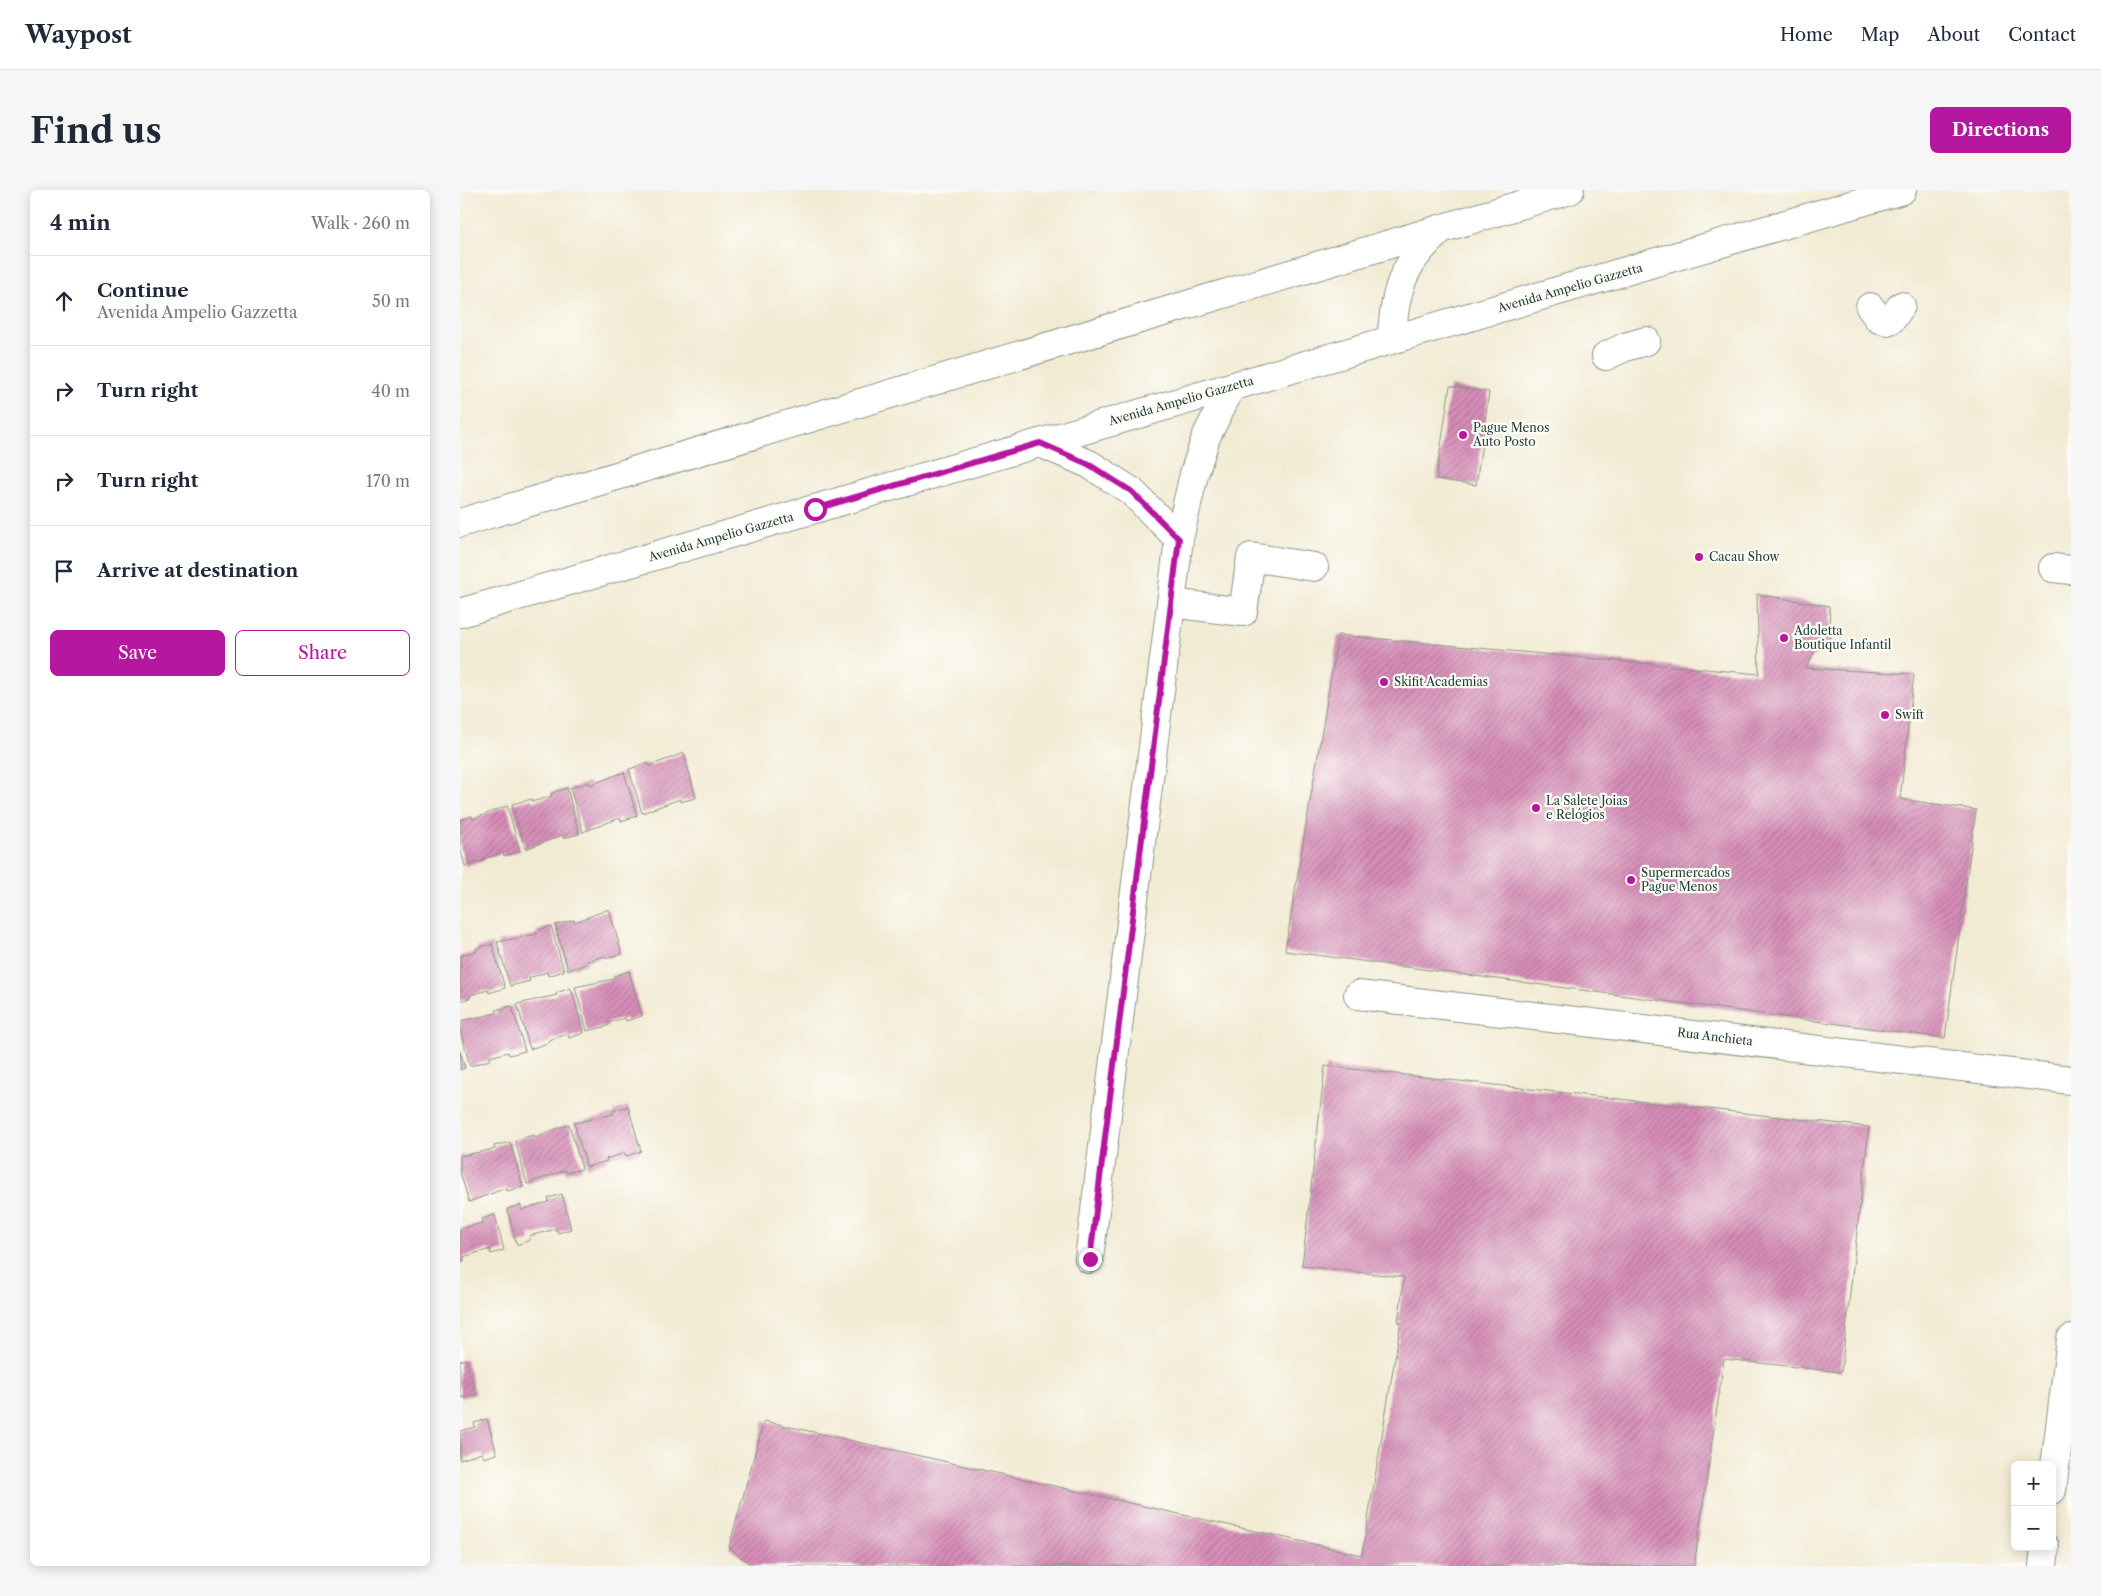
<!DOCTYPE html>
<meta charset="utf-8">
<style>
body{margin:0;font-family:"Libre Caslon Text",serif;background:#f6f6f7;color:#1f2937}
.controls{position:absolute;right:15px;bottom:15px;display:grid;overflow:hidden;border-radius:8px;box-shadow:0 2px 12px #0003}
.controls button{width:45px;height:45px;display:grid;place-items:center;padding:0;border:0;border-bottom:1px solid #e0e1e3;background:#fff;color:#1f2937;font:25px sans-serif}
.stop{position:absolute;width:15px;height:15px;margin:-11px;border:4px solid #b5179e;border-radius:50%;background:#fff}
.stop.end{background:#b5179e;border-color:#fff;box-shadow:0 1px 5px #0008}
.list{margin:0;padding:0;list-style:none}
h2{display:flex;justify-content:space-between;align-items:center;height:65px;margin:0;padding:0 20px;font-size:21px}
h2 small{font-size:16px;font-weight:400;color:#747a83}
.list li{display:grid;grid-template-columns:32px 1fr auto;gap:15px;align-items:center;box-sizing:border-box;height:90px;padding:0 20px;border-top:1px solid #e0e1e3}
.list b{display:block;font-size:19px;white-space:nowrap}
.list p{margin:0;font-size:16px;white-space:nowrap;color:#747a83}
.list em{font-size:16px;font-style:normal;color:#747a83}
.actions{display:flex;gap:10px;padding:15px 20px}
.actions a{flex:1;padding:11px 0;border:1px solid #b5179e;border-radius:8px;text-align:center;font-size:18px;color:#b5179e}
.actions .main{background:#b5179e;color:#fff}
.icon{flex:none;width:28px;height:28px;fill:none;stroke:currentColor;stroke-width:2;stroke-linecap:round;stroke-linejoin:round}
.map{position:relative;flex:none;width:1611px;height:1376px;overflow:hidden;border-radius:8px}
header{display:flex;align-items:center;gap:30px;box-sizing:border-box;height:70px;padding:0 25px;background:#fff;border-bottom:1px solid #e0e1e3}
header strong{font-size:24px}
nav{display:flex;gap:28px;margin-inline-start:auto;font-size:18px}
.intro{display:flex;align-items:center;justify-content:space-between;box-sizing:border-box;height:120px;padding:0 30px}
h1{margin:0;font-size:35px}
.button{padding:12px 22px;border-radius:8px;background:#b5179e;color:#fff;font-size:18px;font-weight:700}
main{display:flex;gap:30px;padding:0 30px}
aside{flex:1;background:#fff;border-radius:8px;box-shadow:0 2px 12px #0003}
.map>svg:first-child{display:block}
</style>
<header>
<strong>Waypost</strong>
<nav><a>Home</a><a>Map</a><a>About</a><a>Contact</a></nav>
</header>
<div class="intro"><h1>Find us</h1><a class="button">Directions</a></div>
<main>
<aside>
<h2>4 min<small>Walk · 260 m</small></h2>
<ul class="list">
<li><svg class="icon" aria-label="ahead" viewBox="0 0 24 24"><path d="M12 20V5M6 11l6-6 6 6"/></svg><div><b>Continue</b><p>Avenida Ampelio Gazzetta</p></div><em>50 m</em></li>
<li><svg class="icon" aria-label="right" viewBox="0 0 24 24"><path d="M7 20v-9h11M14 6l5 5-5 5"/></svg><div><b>Turn right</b></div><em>40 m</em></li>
<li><svg class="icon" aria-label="right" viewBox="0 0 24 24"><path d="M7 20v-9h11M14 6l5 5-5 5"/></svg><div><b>Turn right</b></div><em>170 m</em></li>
<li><svg class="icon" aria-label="arrive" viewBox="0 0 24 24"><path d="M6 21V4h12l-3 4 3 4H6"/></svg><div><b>Arrive at destination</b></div></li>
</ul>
<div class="actions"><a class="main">Save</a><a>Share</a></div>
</aside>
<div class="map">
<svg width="1611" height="1376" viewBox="0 0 1611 1376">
<defs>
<pattern id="building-hatch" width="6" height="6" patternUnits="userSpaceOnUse" patternTransform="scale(1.25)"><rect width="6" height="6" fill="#d78db8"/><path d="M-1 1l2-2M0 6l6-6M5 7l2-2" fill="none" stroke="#ae7496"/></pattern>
</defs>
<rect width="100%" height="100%" fill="#fdfcf7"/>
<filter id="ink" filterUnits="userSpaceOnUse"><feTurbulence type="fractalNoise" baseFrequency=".02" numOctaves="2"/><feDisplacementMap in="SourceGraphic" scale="10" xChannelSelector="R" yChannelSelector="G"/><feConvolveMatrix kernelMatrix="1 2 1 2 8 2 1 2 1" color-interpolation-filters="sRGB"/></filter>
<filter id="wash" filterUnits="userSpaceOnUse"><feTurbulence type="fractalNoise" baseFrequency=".0096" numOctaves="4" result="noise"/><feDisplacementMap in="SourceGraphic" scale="20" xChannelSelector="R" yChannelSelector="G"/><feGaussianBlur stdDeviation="1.12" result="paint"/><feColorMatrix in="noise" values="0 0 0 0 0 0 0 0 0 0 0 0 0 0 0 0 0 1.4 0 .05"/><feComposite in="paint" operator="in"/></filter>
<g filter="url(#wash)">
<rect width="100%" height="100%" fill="#f2ebd4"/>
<g id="blocks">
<path fill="url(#building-hatch)" d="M990,196L1029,202L1016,295L976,289Z
M1297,404L1369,416L1371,455L1355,461L1346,478L1454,484L1440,609L1516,620L1485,848L825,761L878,445L1299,484Z
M224,563L236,608L220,612V609L182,623L169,579L189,573V576Z
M164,582L177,626L161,631L160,628L123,642L110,598L129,592L130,595Z
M107,598L119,644L103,648V645L65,659L52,614L72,609V612L92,606L91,603Z
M47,616L60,661L44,666L43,663L25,668V670L5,676L0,657V630L12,626L13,629Z
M149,719L162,764L146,768L145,766L127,771V774L108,780L95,735L114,730L115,732Z
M91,736L104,781L88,786L87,782L69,788L70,791L50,796L37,752L77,744L76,741Z
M32,754L45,798L29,803L28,800L10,805V808L0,811V766L17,761L16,758Z
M169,781L182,826L166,831L165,828L147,833L148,836L127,841L115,797L154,789V786Z
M111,798L124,843L109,848L108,844L89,850L90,852L70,859L57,814L97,805L96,803Z
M52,816L65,861L49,865L48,862L30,867V870L10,876L0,840V831L37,823L36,820Z
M0,861L5,878L0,880Z
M865,876L1409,937L1381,1182L1264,1169L1234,1376H292L269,1357L304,1231L902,1365L941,1132H938L944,1087L842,1076Z
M168,916L181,961L166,966L165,963L146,969L147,971L127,977L114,933L154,924L153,921Z
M109,934L122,979L106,983L105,980L67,994L55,950L74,945L75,947Z
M50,952L63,997L47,1001L46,998L9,1012L0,982V966L35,959L34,956Z
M102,1004L111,1039L98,1043L96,1039L69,1046L70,1050L57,1055L47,1019L61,1015V1020L89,1012L88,1008Z
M35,1025L44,1060L31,1064L30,1059L3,1067L4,1071L0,1073V1039L22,1033L21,1029Z
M6,1169L16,1204L2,1208L0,1204V1171Z
M27,1229L37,1264L24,1268L22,1263L0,1270V1241L15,1237L14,1233Z"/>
</g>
</g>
<g filter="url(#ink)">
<use href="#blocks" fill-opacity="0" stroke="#889484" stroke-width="1"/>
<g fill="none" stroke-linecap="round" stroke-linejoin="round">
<g stroke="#889484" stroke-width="30">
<path id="minor" d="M1410,117L1419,129L1427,131L1432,129L1441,116
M1146,166L1165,157L1186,151
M580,253L629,274L671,301L719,349
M1593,378L1611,380
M711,413L783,422L791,367L854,377
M898,805L1611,890
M629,1069L719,349L734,284L746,247L771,197
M1592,1300L1611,1149
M1583,1376L1585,1357"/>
</g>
<g stroke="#889484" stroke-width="30">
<path id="major" d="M931,150C936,100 940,76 979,41
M0,333L1110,0
M0,423L1442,0"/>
</g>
<use href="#minor" stroke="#fff" stroke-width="28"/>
<use href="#major" stroke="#fff" stroke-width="28"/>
</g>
</g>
<g fill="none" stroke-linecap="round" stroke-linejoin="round" filter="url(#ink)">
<path stroke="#b5179e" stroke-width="6" d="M355,319L580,253L628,274L671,301L719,349L630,1069"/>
</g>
<g fill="#b5179e" stroke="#fdfcf7" stroke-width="2">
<circle cx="1003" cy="245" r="5"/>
<circle cx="1239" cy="367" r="5"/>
<circle cx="1324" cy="448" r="5"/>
<circle cx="924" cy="492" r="5"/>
<circle cx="1425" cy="525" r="5"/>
<circle cx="1076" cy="618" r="5"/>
<circle cx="1171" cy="690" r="5"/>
</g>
<g text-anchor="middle" stroke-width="4.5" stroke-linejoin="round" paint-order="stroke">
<g font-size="12" fill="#1f3d34" stroke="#fdfcf7">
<text transform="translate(1110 98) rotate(-16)" y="4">Avenida Ampelio Gazzetta</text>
<text transform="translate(721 211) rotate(-16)" y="4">Avenida Ampelio Gazzetta</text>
<text transform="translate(261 347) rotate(-16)" y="4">Avenida Ampelio Gazzetta</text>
<text transform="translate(1255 847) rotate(7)" y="4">Rua Anchieta</text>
</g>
<g font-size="12" fill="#1f3d34" stroke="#fdfcf7" text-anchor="start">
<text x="1013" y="242">Pague Menos<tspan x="1013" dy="14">Auto Posto</tspan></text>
<text x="1249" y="371">Cacau Show</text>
<text x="1334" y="445">Adoletta<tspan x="1334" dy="14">Boutique Infantil</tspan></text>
<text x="934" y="496">Skifit Academias</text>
<text x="1435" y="529">Swift</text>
<text x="1086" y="615">La Salete Joias<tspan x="1086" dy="14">e Relógios</tspan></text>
<text x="1181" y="687">Supermercados<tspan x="1181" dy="14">Pague Menos</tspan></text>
</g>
</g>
</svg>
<div class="controls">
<button>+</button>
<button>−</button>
</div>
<div class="stop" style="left:355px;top:319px"></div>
<div class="stop end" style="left:630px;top:1069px"></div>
</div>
</main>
